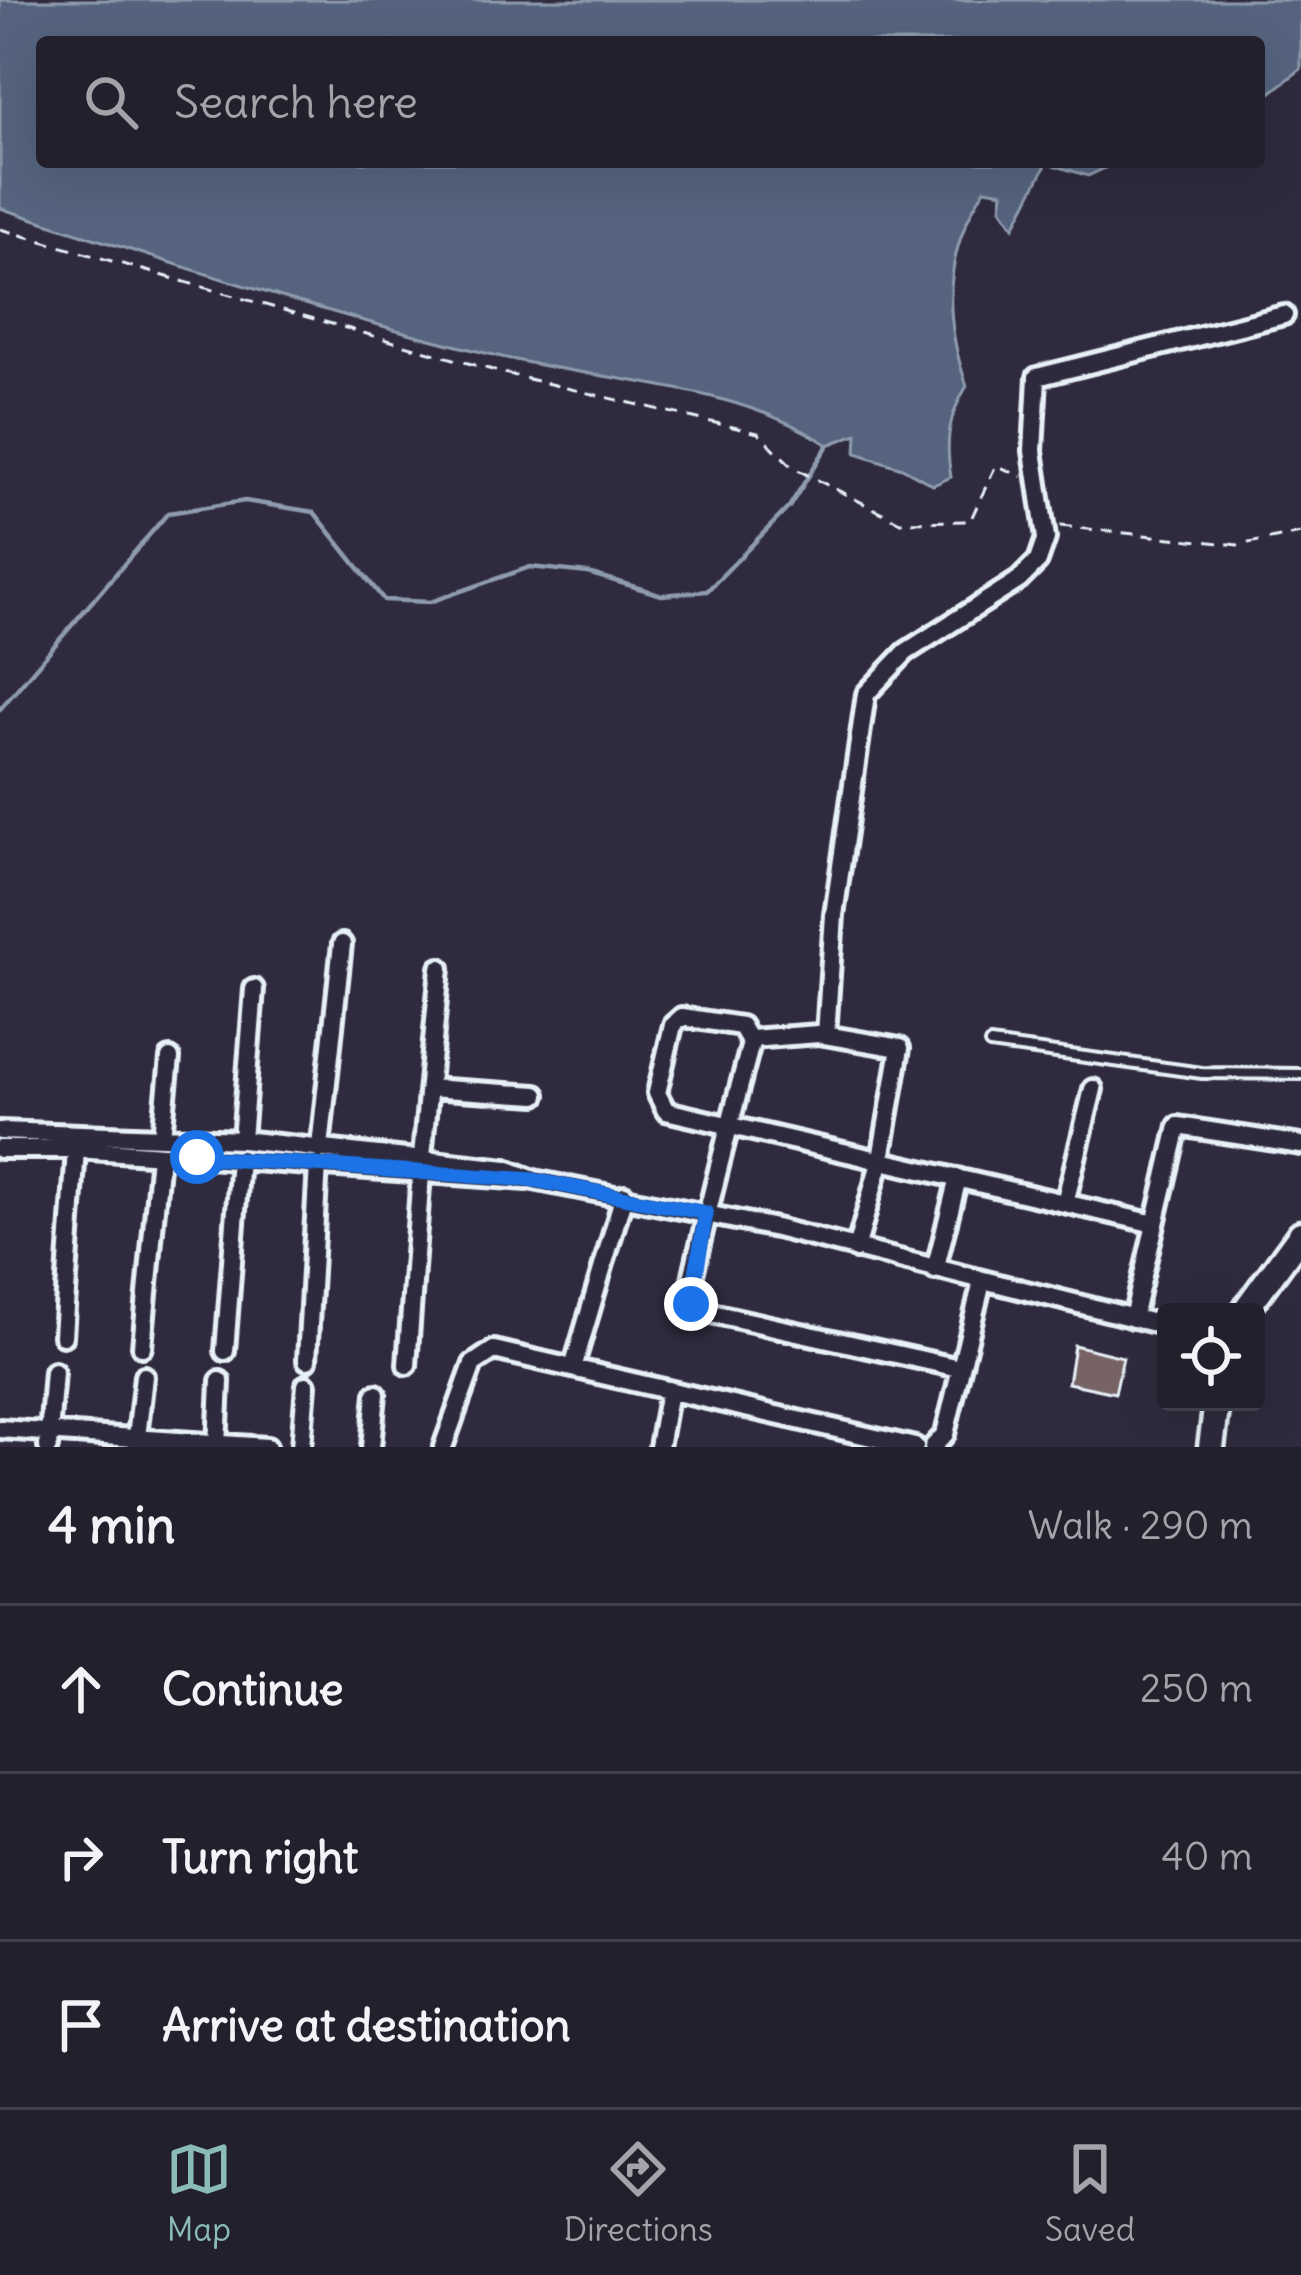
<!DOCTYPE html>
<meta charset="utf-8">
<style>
body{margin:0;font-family:Delius,sans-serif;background:#2f2d3a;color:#f1f3f6}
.controls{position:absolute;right:36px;bottom:36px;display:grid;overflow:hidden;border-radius:12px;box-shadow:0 12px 48px #0002}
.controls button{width:108px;height:108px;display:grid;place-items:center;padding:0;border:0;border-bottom:3px solid #403e4a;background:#23202e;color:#f1f3f6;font:60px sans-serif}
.stop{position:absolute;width:36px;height:36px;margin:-27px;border:9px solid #1a73e8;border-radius:50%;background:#fff}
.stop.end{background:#1a73e8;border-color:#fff;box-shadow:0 3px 12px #0008}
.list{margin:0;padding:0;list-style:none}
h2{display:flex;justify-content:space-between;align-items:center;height:156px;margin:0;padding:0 48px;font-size:51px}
h2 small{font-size:39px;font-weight:400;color:#a3a3aa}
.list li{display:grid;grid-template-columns:78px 1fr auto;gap:36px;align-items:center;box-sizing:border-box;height:168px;padding:0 48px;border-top:3px solid #403e4a}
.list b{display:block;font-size:45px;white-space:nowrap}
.list em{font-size:39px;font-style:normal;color:#a3a3aa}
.icon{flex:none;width:66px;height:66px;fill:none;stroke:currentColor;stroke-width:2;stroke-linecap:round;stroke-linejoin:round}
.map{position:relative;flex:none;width:1301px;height:1447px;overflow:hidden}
.search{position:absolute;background:#23202e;box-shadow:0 12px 48px #0002;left:36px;right:36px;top:36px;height:132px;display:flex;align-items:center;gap:30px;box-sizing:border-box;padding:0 42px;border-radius:12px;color:#a3a3aa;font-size:45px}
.sheet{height:660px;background:#23202e}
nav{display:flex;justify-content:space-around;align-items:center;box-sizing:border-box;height:168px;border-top:3px solid #403e4a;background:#23202e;font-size:33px;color:#a3a3aa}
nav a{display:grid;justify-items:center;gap:6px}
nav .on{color:#8bbbb9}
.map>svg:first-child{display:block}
</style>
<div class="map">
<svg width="1301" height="1447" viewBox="0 0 1301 1447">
<rect width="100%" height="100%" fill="#2f2a3d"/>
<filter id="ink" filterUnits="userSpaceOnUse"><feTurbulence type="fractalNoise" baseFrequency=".00833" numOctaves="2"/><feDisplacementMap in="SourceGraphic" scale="24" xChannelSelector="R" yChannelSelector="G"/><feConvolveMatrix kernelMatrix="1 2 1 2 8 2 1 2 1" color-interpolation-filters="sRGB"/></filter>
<g filter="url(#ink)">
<path fill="#54647e" stroke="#8f9caf" stroke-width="3" d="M0,0H1301V69L1259,102V42H42V162H1118L1088,176L1047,163L1014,227L1001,208L1003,192L985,189C943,252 943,318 967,386C948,416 945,442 951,477L933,485L902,468L856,453L857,434L828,445C735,384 613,383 506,358C335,317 167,262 0,208Z"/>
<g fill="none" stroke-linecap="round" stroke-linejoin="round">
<path stroke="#8f9caf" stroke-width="4.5" d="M0,709L168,513L245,501L314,512L384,600L430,602L530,567L588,573L662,595L707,591L789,507L828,445"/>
</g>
<path fill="#776364" stroke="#e8f1f8" stroke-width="3" d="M1074,1345L1123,1357L1115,1393L1068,1383Z"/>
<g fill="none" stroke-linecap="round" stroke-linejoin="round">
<g stroke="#e8f1f8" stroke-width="16">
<path id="lane" d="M990,1044L1202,1073L1301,1074"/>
</g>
<g stroke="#e8f1f8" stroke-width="26">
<path id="street" d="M826,1035L834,915L866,694L906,652L1019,580L1038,561L1046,538L1033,451L1037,377L1284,315
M750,1039L819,1034L900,1048L881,1159L856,1249
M429,1088L536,1095
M0,1131L242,1140L506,1169L534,1180L776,1228L1166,1326
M162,1136L170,1058
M242,1140L254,989
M320,1147L342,944
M0,1149H76L527,1180
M422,1157L440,968
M1065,1203L1093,1089
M935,1270L958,1178
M1133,1318L1178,1126L1301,1145
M63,1336L76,1149
M142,1347L160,1155
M225,1351L240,1159
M307,1360L318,1164
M407,1365L421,1173
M573,1368L624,1195
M959,1368L698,1310L689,1293C707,1209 729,1126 751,1043L741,1026L682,1017L673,1025L657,1093L666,1111C829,1148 992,1186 1155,1224
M0,1429L267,1447
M136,1446L144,1376
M48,1447L54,1372
M217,1447L220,1381
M301,1447L306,1385
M371,1447L376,1394
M443,1447L473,1364L494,1350L915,1447
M659,1447L669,1391
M933,1447L945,1434L982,1282"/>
</g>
<g stroke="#e8f1f8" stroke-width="33">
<path id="secondary" d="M1244,1312L1301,1234
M1211,1447L1217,1402"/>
</g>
<path stroke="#e8f1f8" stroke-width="3" stroke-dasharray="12 9" stroke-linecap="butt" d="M0,229L503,373L758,433L794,468L900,522L970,521L996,465L1022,477
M1060,526L1238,545L1301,533"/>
<use href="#lane" stroke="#2f2a3d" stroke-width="8"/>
<use href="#street" stroke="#2f2a3d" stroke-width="16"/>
<use href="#secondary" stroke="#2f2a3d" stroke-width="24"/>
</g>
</g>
<g fill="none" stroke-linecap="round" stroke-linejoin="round" filter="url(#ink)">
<path stroke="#1a73e8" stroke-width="15" d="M197,1157L534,1180L706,1213L691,1304"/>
</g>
</svg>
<div class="controls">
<button><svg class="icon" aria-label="locate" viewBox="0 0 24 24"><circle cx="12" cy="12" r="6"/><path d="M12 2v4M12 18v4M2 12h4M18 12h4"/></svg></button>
</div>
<div class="stop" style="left:197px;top:1157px"></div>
<div class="stop end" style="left:691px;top:1304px"></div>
<div class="search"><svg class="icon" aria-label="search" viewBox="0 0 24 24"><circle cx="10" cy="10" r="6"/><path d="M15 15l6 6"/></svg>Search here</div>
</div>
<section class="sheet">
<h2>4 min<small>Walk · 290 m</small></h2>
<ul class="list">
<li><svg class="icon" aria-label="ahead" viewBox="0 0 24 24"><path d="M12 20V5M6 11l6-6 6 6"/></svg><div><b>Continue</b></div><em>250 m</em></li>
<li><svg class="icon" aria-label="right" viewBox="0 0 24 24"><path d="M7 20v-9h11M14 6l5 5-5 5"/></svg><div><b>Turn right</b></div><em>40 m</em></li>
<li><svg class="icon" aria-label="arrive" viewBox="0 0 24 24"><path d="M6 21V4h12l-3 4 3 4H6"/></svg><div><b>Arrive at destination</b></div></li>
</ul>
</section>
<nav>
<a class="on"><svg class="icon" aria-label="map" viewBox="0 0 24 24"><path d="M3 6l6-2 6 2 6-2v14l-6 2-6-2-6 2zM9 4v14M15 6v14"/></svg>Map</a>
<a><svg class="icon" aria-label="directions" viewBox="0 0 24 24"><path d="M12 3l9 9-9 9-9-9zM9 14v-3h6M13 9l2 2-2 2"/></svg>Directions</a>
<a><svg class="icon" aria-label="saved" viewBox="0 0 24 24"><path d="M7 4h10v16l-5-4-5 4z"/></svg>Saved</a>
</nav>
